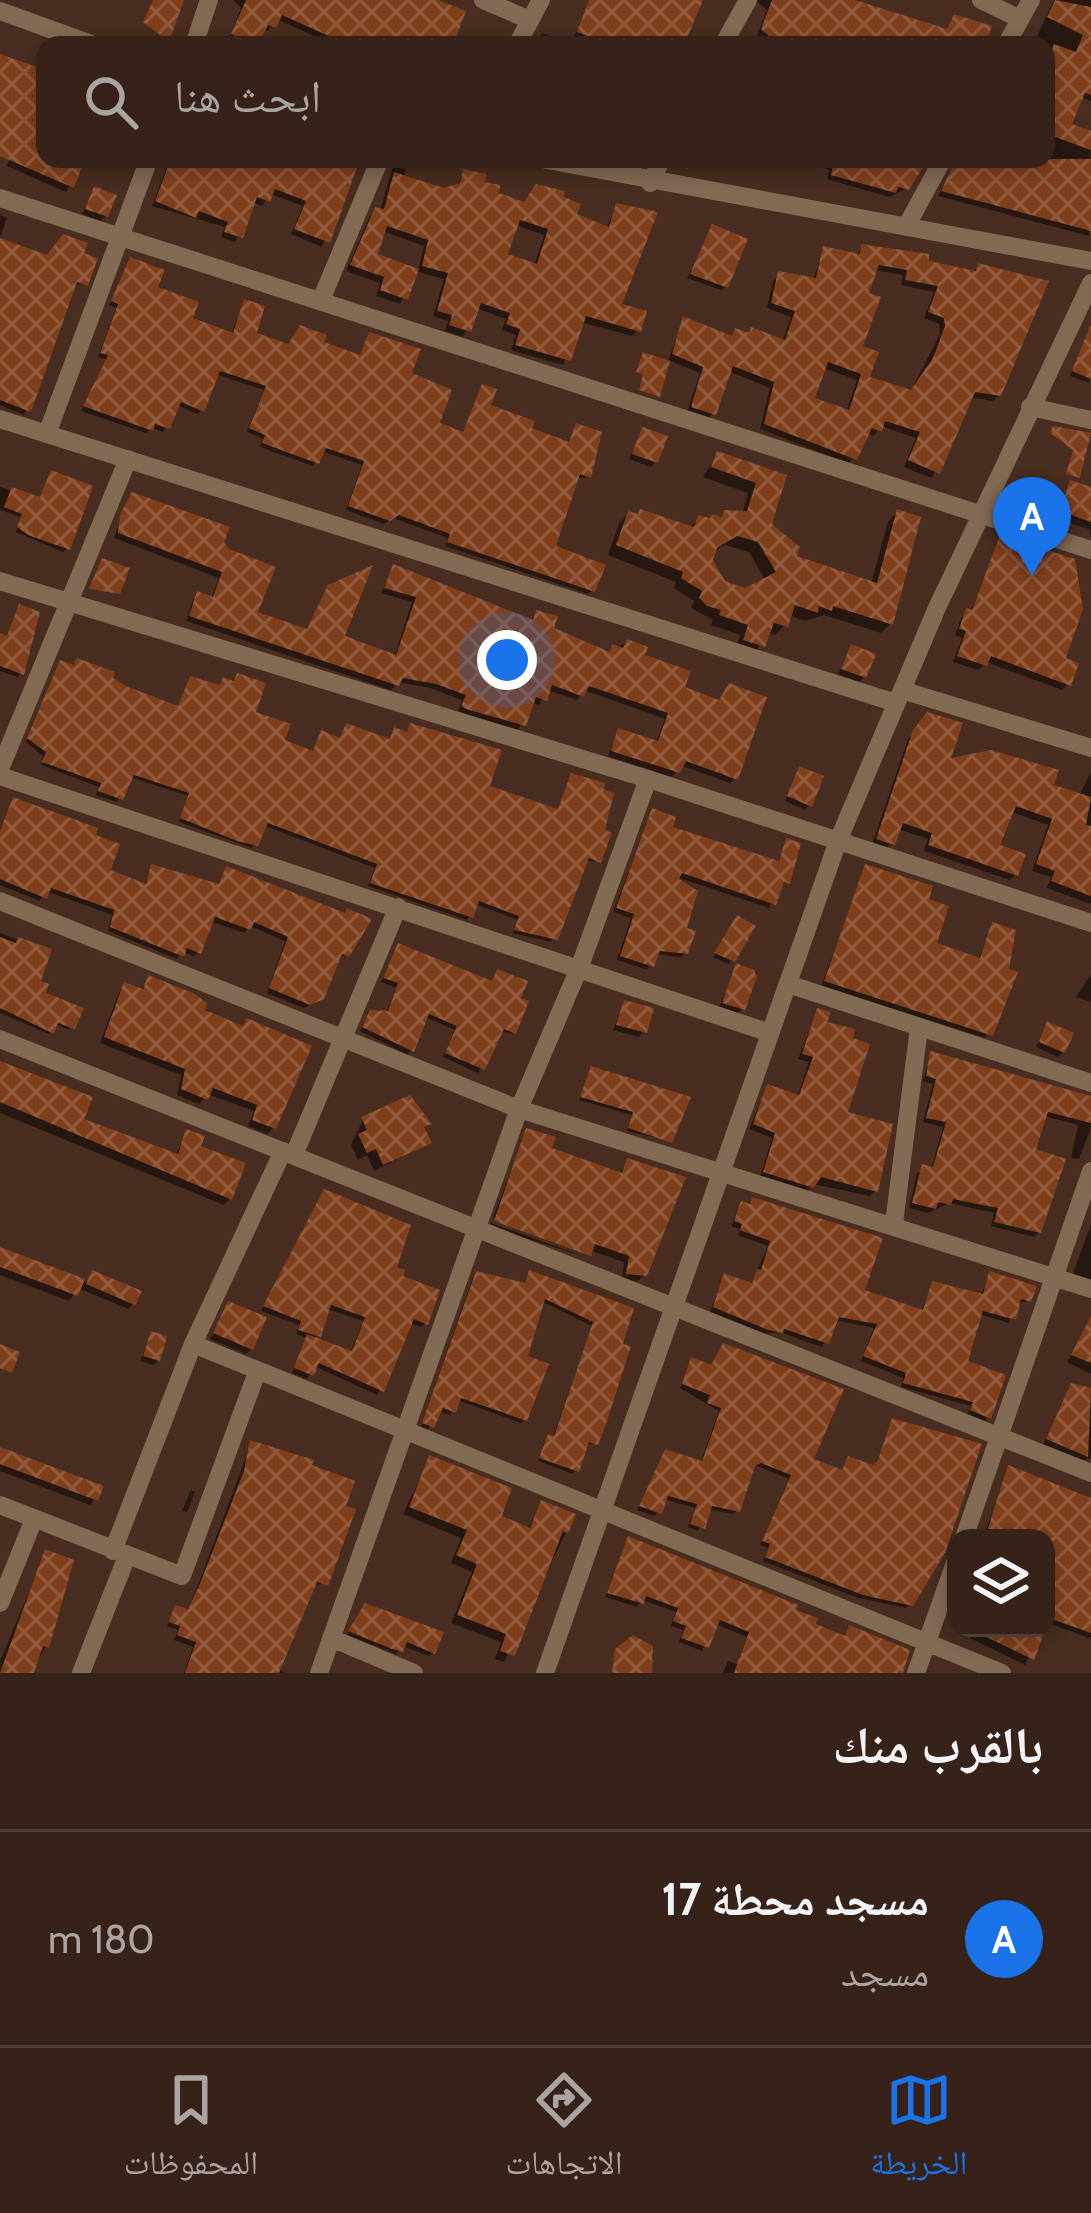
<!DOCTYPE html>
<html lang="ar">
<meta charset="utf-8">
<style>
body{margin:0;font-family:Cabin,"Noto Naskh Arabic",sans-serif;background:#3d2a21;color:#f1f3f6;direction:rtl}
.controls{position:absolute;right:36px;bottom:36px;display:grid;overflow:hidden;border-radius:24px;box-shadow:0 6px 18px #0003}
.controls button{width:108px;height:108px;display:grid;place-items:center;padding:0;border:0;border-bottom:3px solid #503f37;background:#362218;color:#f1f3f6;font:60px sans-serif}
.you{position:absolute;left:507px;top:660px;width:42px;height:42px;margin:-30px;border:9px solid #fff;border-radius:50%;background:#1a73e8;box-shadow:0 0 0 18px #1a73e833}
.badge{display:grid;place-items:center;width:78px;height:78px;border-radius:50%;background:#1a73e8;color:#fff;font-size:39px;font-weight:700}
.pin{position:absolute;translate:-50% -99px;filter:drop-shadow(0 3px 6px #0008)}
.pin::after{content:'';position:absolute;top:63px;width:42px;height:36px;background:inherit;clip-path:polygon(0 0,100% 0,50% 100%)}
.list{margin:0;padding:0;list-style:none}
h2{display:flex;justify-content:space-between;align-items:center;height:156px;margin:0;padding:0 48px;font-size:51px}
h2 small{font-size:39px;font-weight:400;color:#aaa4a2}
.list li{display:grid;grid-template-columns:78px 1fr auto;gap:36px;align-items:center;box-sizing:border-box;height:216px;padding:0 48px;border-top:3px solid #503f37}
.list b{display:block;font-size:45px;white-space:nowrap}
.list p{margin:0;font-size:39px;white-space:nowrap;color:#aaa4a2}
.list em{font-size:39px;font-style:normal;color:#aaa4a2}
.icon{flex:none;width:66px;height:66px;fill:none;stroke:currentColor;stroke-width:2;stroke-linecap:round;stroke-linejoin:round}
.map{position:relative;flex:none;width:1091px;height:1673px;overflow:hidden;direction:ltr}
.search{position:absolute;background:#362218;box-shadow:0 6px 18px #0003;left:36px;right:36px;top:36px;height:132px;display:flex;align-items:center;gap:30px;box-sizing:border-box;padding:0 42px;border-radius:24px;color:#aaa4a2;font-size:45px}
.sheet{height:372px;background:#362218}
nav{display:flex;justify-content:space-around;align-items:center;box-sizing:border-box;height:168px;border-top:3px solid #503f37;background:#362218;font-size:33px;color:#aaa4a2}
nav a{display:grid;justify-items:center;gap:6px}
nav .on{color:#1a73e8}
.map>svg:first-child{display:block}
</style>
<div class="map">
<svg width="1091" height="1673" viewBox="0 0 1091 1673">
<defs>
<pattern id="building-cross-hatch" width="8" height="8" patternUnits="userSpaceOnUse" patternTransform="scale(3)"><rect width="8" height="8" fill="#803f1c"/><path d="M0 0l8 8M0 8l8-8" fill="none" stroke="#935b3d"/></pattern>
</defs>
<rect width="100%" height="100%" fill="#482d20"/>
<path fill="#0007" fill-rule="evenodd" d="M233,0H433L453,38L475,45H334L276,19L268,31L263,29L255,45H242L229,39L241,8Z
M594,0H700L685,36L692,39L690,45H591L573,38Z
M755,0H847L902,22L908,17L946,32L954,18L982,45H753L767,10Z
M1054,0H1091V101L1080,97L1068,126L1091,134L1089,236L938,196L953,166L947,159H1046V84L1053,67L1046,62V45H1033Z
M542,33L551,36L547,45H533Z
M0,58L39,71L45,66V159H82L66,192L7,166L11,155L0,151Z
M158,159H357L322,247L291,234L303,206L270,194L262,206L252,202L235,242L221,237L225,227L152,206L166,169Z
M395,159H407L404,179L444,191L456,187L464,172L495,195L606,229L617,206L618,306L638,330L632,336L581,322L563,365L511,350L516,335L502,330L506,319L476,308L463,337L445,331L448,321L433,316L444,279L415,271L400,304L376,296L380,283L346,271L370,216L380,211ZM515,225L544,235L534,266L504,255ZM382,231L424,246L418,271L374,256Z
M756,159H774L768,168L755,164Z
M795,159H924L907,188L889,197L827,179L829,170Z
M95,189L106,216L101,221L82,214Z
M0,215L7,218L0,238Z
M713,228L726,286L721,290L687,278Z
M0,242L47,259L80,255L85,284L73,285L24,415L0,405Z
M862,247L972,273L979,266L999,395L993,401L970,397L932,478L904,467L916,438L881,426L874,436L867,433L849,464L760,429L770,388L728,371L713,413L707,419L687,412L700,373L668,360L684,320L730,338L736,332L782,342L791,317L767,308L773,281L779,275L813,280L824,249L856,256ZM874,270L903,275L901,285L934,292L924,318L939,324L940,334L910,393L867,378L859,348ZM823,368L857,380L846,413L811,400Z
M131,260L190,320L231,335L244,302L253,335L287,347L320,344L359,358L370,335L408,375L437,425L462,434L483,387L487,407L528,430L567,445L576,426L588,477L576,478L552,548L592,590L588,594L445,546L448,538L393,518L384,524L346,510L362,465L321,451L313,466L260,447L263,439L247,432L264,390L215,374L202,410L198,414L176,405L163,432L152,428L146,433L81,411L106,359L98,357L116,308L109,305Z
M1084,346L1091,348L1089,383L1070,376Z
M643,430L656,461L651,467L629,459Z
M718,454L783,477L769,525L793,558L871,584L888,522L897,512L890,624L881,633L824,615L805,621L788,615L785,625L775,635L767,633L753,656L735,650L740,635L711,625L713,620L691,608L694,601L674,588L676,582L608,555L619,524L628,514L689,529L699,518L742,514L748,493L703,477ZM725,545L749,552L766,581L745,591L723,584L710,560L712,552Z
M1070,483L1091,492V537L1089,529L1055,518Z
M0,487L39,499L67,549L63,552L16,532L21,517L0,510Z
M129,497L226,529L220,543L254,614L305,632L330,587L341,638L394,658L412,602L381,593L393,568L530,622L537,613L550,630L607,654L627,642L681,689L735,778L730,783L680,765L672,777L608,756L619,731L656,743L665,719L584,690L577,700L548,690L539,705L531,702L518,730L458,712L462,700L430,688L398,682L391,690L186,621L193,600L198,595L211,599L219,578L114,538Z
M1001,538L1078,598L1083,597L1062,660L1068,684L1062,690L986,662L978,670L953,662L962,638L955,635L961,618L970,613Z
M20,608L23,649L30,652L18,677L0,671V636L6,639Z
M852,647L864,677L859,682L838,674Z
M61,663L177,708L191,680L219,687L238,677L252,713L281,742L312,754L319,737L339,740L346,727L389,742L408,730L486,788L557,812L572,776L599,861H584L551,942L513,933L518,920L475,904L467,920L368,886L375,868L263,825L252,848L179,822L188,796L130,777L117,802L96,795L99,787L41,765L44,757L26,742Z
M921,722L946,762L1079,796L1091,772V904L1047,888L1051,877L1032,871L1048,825L1009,811L996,846L1016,874L1010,880L924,851L928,839L898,829L886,850L872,845L908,739Z
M800,770L809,805L805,810L785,801Z
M14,800L107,872L144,886L152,867L218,886L227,869L347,955L337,957L316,1002L304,1008L267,993L285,941L250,926L244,933L210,921L198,952L194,956L182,952L177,959L108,931L112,915L46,891L40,901L0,885V830Z
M652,812L669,829L777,864L787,841L788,882L779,886L769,908L673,876L686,952L681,957L655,954L647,970L617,960L631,918L613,912Z
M866,867L925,901L933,945L978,960L993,925L986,1038L821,986Z
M734,922L732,960L728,964L713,957Z
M0,933L48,951L37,983L70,1030L54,1024L49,1034L0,1013Z
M398,946L491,983L513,1033L499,1032L478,1073L443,1057L455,1030L425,1017L408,1055L360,1031L371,1013L386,1014L396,988L381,982Z
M737,967L742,1009L737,1014L719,1008Z
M1091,974V1002L1076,997Z
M149,979L240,1028L248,1021L273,1128L267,1134L248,1126L254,1111L207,1094L199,1104L177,1095L181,1075L100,1043L119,992L125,986L140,991Z
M624,1003L644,1031L639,1037L613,1030Z
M818,1011L844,1114L876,1190L870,1196L813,1184L807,1191L760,1177L772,1138L749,1129L767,1088L797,1098L809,1062L798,1059Z
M1048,1025L1063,1052L1058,1057L1036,1047Z
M931,1054L1091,1099V1128L1079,1159L1071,1158L1078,1125L1044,1116L1033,1151L1039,1232L1034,1237L991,1226L994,1213L949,1203L928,1213L909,1208L917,1173L931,1170L943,1127L923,1122L933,1084L923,1081Z
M0,1063L80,1120L175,1156L187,1133L230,1198L224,1205L0,1113Z
M592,1069L669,1141L627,1131L632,1115L579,1100Z
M363,1120L428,1124L422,1129L428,1143L374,1171L367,1155L358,1160L351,1145Z
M527,1132L548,1149L619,1175L628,1161L645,1274L638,1281L622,1280L624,1262L493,1217Z
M321,1197L393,1268L426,1323L421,1327L409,1323L377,1395L314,1366L307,1379L292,1373L307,1338L296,1334L299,1325L261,1311ZM327,1309L363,1321L350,1353L314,1340Z
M753,1200L862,1292L921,1313L933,1284L980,1297L990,1275L1029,1301L1017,1303L1009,1323L979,1314L965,1363L988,1417L984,1422L967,1415L971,1406L901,1387L903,1378L861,1361L874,1328L835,1320L822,1347L779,1332L763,1334L710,1312L725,1277L750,1286L768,1246L738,1235L740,1229L731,1226L738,1209Z
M491,1223L586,1257L490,1227Z
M1091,1224V1280L1073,1274Z
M0,1250L86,1282L93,1273L133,1304L128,1309L78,1288L69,1301L0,1275Z
M530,1273L630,1310L596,1443L585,1445L573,1474L538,1461L545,1441L552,1439L592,1326L541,1301L524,1358L525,1420L521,1423L457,1400L450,1415L438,1411L428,1429L421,1426L473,1277L524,1285Z
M229,1304L251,1349L246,1354L210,1339Z
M1091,1319V1374L1067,1362Z
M151,1334L158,1360L153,1365L140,1361Z
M692,1361L810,1461L841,1473L849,1459L875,1467L893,1422L911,1604L906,1608L858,1598L763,1561L768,1548L760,1545L789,1479L755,1465L737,1510L733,1514L708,1509L698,1531L688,1527L695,1508L664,1499L655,1516L637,1510L662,1456L700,1464L719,1411L680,1388Z
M1072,1387L1091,1391V1458L1080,1462L1042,1446Z
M251,1444L325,1584L312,1585L277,1667L284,1673H184L193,1647L174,1640L178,1630L167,1626L176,1608L186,1612L195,1593Z
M0,1449L95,1499L90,1505L0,1471Z
M430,1458L498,1518L527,1529L542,1504L566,1532L504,1662L495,1659L501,1642L451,1623L472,1572L451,1563L461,1538L403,1514Z
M1009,1469L1091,1501V1639L1051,1624L1066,1586L1046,1578V1538H983Z
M191,1490L195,1492L187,1512L182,1511Z
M629,1539L843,1639L850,1629L901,1673H775L739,1658L747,1637L715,1624L702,1651L679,1642L683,1630L671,1626L676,1612L642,1600L637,1607L605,1597Z
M46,1552V1646L30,1673H0V1661Z
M362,1611L433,1652L429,1656L402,1646L396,1654L347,1635Z
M974,1628H1043L1025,1665L970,1638Z
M728,1661L742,1666L739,1673H723Z"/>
<path fill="url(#building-cross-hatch)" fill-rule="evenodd" d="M153,0H184L169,42L143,22Z
M246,0H438L466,11L453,45H349L282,15L276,28L268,25L258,45L231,34Z
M589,0H703L684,45H611L577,32Z
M772,0H855L947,29L954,14L992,26L985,45H779L761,29Z
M1055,0L1091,7V95L1085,93L1072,124L1091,131V150L1047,134L1054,115L1046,111V63L1054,44L1076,52L1083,35L1047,17Z
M0,54L45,70V127L39,146L45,149V159H85L74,188L0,156Z
M171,159H219L237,165L240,159H360L330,243L294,229L306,201L275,189L270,202L257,197L243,238L224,232L228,222L199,211L196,218L155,201Z
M834,159H928L909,190L898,187L896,193L831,175Z
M956,159H1091V231L941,191Z
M463,169L486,174L485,182L500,185L499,193L524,202L536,184L565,191L564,197L581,204L577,214L609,227L616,203L658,212L622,304L647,311L641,332L586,316L571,361L515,345L520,329L506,324L510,313L481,303L471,332L449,325L452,315L437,311L448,273L422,266L428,240L387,226L378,254L419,269L408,300L380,290L384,277L350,265L375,207L384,209L394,172L444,188L460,183ZM520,220L548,229L537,264L508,254Z
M94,186L117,195L108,217L85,209Z
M712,224L748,239L728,288L690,274Z
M63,234L88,243L84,253L98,258L88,286L77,282L31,412L0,400V238L47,255Z
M861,244L929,254V261L976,271L978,263L1049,281L1001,396L975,392L940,474L908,460L920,432L885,421L882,432L872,428L857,460L764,424L774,382L733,366L716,415L691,407L703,367L672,354L683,316L732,336L735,328L749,333L751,327L785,340L795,311L771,303L778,271L816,278L823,246L860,254ZM879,265L907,270L905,280L938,286L928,312L944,318L945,326L933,358L911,390L870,377L879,352L863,346L881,297L869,293ZM828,362L861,374L849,410L815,398Z
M130,257L165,270L158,287L199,302L193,318L233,333L244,299L265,306L257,333L288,344L300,325L327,335L324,342L360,355L369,332L421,349L412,373L452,390L440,423L463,432L482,384L497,389L491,405L535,421L532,428L537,430L569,442L576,423L602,432L591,478L580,474L556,546L606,565L595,592L447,542L450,534L399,515L390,521L348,506L364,461L326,448L319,464L262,443L265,435L249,428L266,386L220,371L204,412L181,402L170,429L155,424L153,431L83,406L108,355L100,353L118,304L111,301Z
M1090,326L1091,327V379L1072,371Z
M643,352L670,361L660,397L639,390L643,374L636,372Z
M1053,426L1091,433L1080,478L1066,474L1073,450L1050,433Z
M642,427L668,436L658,463L632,454Z
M717,451L787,475L772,524L800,547L797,556L877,583L897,509L921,517L893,625L833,606L832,611L819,606L818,613L795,605L788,627L774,623L765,647L743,640L748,625L719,615L721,610L707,606L699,598L702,591L681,578L683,572L616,545L628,511L638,514L640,509L694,527L698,515L710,518L712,514L722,517L724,510L747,511L756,483L711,467ZM737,536L758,542L776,572L745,588L725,581L713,560L717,548Z
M51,470L93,486L70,550L28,535L17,527L22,514L4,507L12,487L40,497Z
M1070,480L1091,487V522L1060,511Z
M132,492L230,527L224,542L229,549L276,567L258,612L307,629L328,585L373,565L345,636L396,655L416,597L384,588L393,564L533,620L536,610L558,616L554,628L610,652L612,644L623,648L627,639L648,647L645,655L691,671L685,687L719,700L729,683L767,697L738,780L686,761L680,773L611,751L618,728L658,741L668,713L589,686L584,697L552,685L547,701L536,697L526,726L466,709L461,706L466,695L436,684L403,678L399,686L189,616L197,591L213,597L222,572L118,533L120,515Z
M1000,535L1075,559L1083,609L1066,658L1079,663L1071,686L991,656L987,666L957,656L966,631L959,629L966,608L972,610Z
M102,558L130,568L120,594L89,589Z
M19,604L40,612L24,675L0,666V633L7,636Z
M851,644L876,654L866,678L841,669Z
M77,658L115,672L113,678L128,687L178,706L190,676L220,685L223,677L234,681L237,673L266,683L256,712L291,724L285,740L313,751L321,730L340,738L346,723L390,739L394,727L407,732L410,723L502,750L490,786L558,809L571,773L605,783L603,789L614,793L605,830L612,833L601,863L589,858L558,940L514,930L519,916L479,901L473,918L370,883L377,864L268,823L258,846L237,841L180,818L189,793L134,775L123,800L98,791L101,783L42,762L46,752L27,738L60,660L74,665Z
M927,712L963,723L951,758L991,750L1059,770L1054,785L1091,797L1086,825L1091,826V896L1051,881L1055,871L1036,864L1052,819L1016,806L1000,845L1026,854L1018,876L928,845L932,833L903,823L895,845L876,839L913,730Z
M799,766L824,776L812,807L787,796Z
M13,797L98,828L96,835L120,844L111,870L146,884L151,864L219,884L226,866L345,913L347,908L372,919L349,957L342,954L324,999L310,1005L269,988L288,937L254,922L251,930L215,917L201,954L187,948L184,957L110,927L114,910L51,888L47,899L0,879V831Z
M652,808L676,817L673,827L779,861L786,838L801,843L790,884L784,882L776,905L682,873L679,879L698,891L687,928L696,931L688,954L660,951L654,967L620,956L634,914L616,908Z
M865,864L933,886L929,899L949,906L937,943L980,958L992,922L1016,930L1009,969L1018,972L993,1036L824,981Z
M737,915L756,926L735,962L714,953Z
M0,937L16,943L18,937L52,949L41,981L49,984L46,993L84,1008L75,1029L58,1023L54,1034L0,1008Z
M398,943L492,981L497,969L528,981L521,998L529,1001L516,1034L504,1029L485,1070L445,1053L457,1026L429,1014L414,1052L362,1027L370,1010L388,1011L398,983L383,978Z
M736,963L754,970L757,977L745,1010L722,1003Z
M148,975L195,994L207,1003L205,1010L243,1026L247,1018L312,1046L276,1129L252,1120L257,1105L213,1088L208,1100L181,1089L185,1069L104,1037L124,982L143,989Z
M624,1000L654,1008L647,1033L616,1025Z
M817,1008L831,1012L827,1022L855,1029L853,1038L870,1044L848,1112L893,1124L878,1192L821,1177L814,1188L763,1172L775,1133L753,1124L767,1084L799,1095L813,1057L802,1054Z
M1047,1021L1074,1033L1065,1053L1039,1042Z
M930,1051L1091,1096V1123L1048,1112L1036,1149L1066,1159L1041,1233L994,1222L998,1208L953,1199L951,1205L938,1202L936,1209L912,1203L922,1164L933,1167L946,1122L926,1118L936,1079L926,1076Z
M0,1061L93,1097L84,1119L178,1154L186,1129L205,1136L201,1146L246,1163L232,1200L0,1102Z
M591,1066L691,1097L672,1143L628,1128L633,1112L580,1097Z
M410,1095L432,1124L424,1127L432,1143L383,1165L376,1149L367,1153L358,1134L367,1130L361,1117Z
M526,1128L556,1137L552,1148L622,1173L627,1158L686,1177L647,1276L626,1274L629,1256L595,1244L591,1256L494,1221Z
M324,1189L411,1225L397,1267L405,1270L403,1276L440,1290L428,1325L414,1319L384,1392L319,1363L314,1376L294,1368L307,1334L352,1351L365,1317L331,1305L321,1337L298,1330L301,1321L263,1306Z
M752,1197L883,1238L865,1290L923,1310L932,1281L983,1294L989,1271L1037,1286L1031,1302L1021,1299L1016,1320L983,1311L968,1361L1006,1375L991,1419L970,1410L973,1402L903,1383L906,1373L863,1356L877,1324L839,1317L829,1344L784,1329L783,1333L768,1330L713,1307L724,1273L752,1283L757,1269L761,1270L770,1241L740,1230L742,1224L734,1221L741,1201L750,1204Z
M0,1247L85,1279L78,1296L0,1267Z
M92,1270L142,1291L135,1305L86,1284Z
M529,1270L634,1308L623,1344L631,1346L608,1418L598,1445L589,1442L579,1472L539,1458L548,1434L554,1436L593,1322L545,1299L528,1356L549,1364L527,1421L461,1398L456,1413L443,1408L434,1428L422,1423L476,1271L525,1283Z
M228,1301L267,1317L253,1350L213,1333Z
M1091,1316V1363L1071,1355Z
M151,1331L167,1336L160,1361L143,1356Z
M723,1343L844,1389L814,1459L842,1470L848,1456L873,1465L878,1460L892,1418L982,1444L945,1553L913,1606L863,1595L765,1557L770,1544L762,1541L791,1475L761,1463L755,1466L740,1512L712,1506L705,1529L690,1524L697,1504L668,1496L662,1514L639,1506L665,1449L702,1461L721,1408L707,1403L710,1395L682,1384L691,1357L711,1365Z
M0,1344L20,1352L12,1373L0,1368Z
M1071,1383L1091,1388L1088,1457L1046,1439Z
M250,1440L314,1460L312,1465L355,1481L346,1506L356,1509L328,1586L317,1582L279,1673H185L196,1642L177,1635L180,1626L169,1622L175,1605L188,1609L199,1586L244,1471Z
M0,1447L104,1486L98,1501L0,1464Z
M429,1455L512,1488L502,1516L530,1528L541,1500L576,1514L568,1534L563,1531L515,1656L500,1651L506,1634L457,1615L477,1564L456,1555L467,1530L409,1507Z
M1008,1465L1091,1498V1633L1046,1617V1538H985Z
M628,1536L798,1605L796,1610L818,1618L816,1624L845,1636L849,1625L910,1650L903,1673H734L749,1632L720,1620L709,1648L681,1638L686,1626L673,1621L678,1608L646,1596L644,1604L607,1593Z
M45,1549L74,1560L49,1648L43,1646L34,1673H0Z
M365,1603L444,1632L435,1654L407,1642L403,1652L392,1649L348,1631Z
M968,1628H1046L1034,1660Z
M633,1635L653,1646L652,1673H612L615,1649Z"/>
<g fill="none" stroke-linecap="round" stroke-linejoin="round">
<path stroke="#826a53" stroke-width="18" d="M483,0L530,20
M981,0L1020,19
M0,11L94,45
M194,45L209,0
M517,45L541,0
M723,45L748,0
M1006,45L1031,0
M542,159L1091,261
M650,183L662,159
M0,198L1091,550
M907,225L943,159
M321,300L380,159
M1030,407L1091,420
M0,419L896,703
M47,434L149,159
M0,581L648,779L1091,923
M902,690L1091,748
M0,769L128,459
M0,776L770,1033
M0,901L519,1109L1091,1289
M791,985L1091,1083
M0,1039L1091,1473
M294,1155L398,907
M894,1223L919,1028
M193,1344L1002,1673
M0,1505L182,1576L257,1372
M964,1538L1091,1171
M113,1551L193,1344L283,1151
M0,1603L34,1519
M331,1638L414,1673
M81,1673L127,1556
M319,1673L519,1109L580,966L648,779
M545,1673L838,841L936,610L1091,283
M916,1673L956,1560"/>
</g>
</svg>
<div class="controls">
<button><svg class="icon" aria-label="layers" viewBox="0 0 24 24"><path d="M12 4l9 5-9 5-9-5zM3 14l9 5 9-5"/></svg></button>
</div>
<div class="you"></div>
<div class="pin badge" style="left:1032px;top:576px">A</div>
<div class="search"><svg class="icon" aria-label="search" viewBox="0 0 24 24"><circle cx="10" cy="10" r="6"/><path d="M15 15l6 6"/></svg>ابحث هنا</div>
</div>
<section class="sheet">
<h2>بالقرب منك<small></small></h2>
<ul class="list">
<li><span class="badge">A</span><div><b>مسجد محطة 17</b><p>مسجد</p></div><em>180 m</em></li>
</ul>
</section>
<nav>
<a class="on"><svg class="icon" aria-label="map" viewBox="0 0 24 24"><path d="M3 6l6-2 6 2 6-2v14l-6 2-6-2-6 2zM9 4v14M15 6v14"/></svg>الخريطة</a>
<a><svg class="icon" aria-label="directions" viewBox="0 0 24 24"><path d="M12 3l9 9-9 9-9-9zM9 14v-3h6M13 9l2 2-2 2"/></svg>الاتجاهات</a>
<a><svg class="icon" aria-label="saved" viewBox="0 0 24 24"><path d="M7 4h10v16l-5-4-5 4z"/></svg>المحفوظات</a>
</nav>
